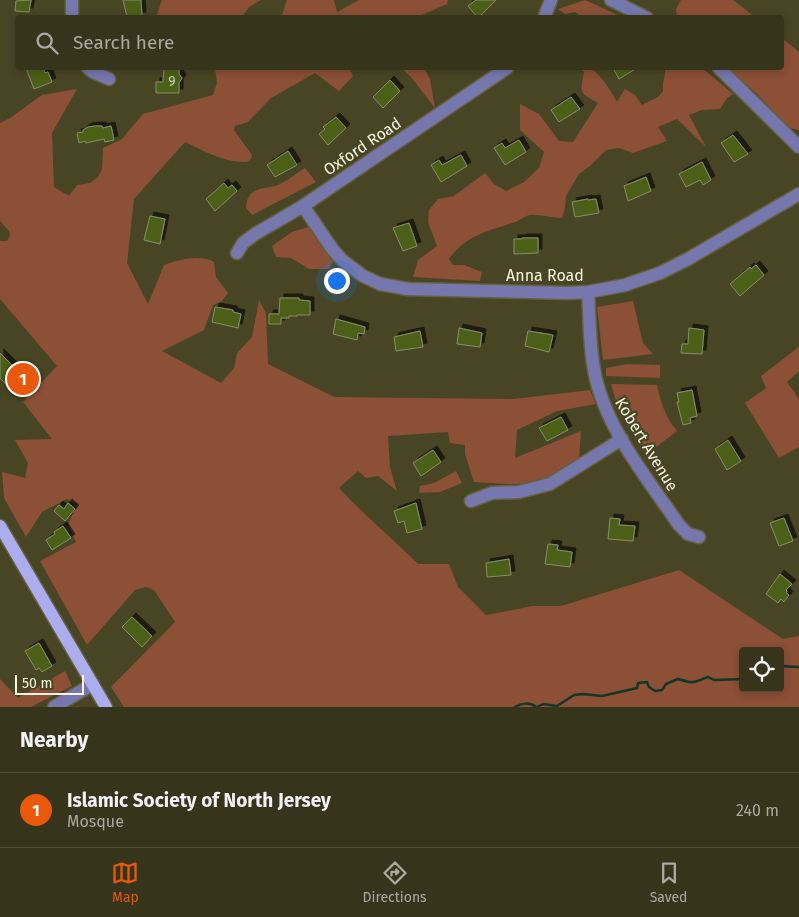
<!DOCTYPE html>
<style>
body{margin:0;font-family:"Fira Sans",sans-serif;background:#413f28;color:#f1f3f6}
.controls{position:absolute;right:15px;bottom:15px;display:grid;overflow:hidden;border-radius:5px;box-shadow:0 2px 8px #0003}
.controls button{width:45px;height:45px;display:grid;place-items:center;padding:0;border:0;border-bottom:1px solid #504f3a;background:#36341b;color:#f1f3f6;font:25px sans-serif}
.scale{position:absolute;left:15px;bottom:12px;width:69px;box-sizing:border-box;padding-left:5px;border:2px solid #f7f5e2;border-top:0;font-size:14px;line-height:18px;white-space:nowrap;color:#f7f5e2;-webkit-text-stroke:4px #484524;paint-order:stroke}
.you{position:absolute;left:336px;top:280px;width:18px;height:18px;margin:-12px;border:4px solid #fff;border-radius:50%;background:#1a73e8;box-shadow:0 0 0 8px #1a73e833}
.badge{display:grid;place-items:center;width:32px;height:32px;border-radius:50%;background:#ea580c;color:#fff;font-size:16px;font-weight:700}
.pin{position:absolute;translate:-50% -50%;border:2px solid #fff;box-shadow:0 1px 5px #0006}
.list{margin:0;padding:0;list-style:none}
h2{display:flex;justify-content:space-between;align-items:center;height:65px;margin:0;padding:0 20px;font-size:21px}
h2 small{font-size:16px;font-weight:400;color:#aaaaa3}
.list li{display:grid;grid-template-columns:32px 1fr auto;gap:15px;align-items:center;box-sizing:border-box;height:75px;padding:0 20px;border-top:1px solid #504f3a}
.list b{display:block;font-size:19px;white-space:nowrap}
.list p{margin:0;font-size:16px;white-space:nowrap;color:#aaaaa3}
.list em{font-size:16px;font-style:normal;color:#aaaaa3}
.icon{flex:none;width:28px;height:28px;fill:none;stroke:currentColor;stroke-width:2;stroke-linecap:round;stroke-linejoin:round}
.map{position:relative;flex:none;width:799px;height:707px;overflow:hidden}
.search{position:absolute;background:#36341b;box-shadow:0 2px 8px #0003;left:15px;right:15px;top:15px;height:55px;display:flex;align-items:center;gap:12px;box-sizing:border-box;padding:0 18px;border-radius:5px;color:#aaaaa3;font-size:19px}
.sheet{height:140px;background:#36341b}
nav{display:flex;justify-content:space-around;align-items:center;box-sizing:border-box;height:70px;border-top:1px solid #504f3a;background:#36341b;font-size:14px;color:#aaaaa3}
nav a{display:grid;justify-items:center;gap:2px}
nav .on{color:#ea580c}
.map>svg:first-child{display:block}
</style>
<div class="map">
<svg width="799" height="707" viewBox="0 0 799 707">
<defs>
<filter id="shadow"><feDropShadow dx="4" dy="-4" stdDeviation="0" flood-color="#0009"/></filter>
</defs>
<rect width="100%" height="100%" fill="#484524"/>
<path fill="#8b5036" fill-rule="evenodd" d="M162,0H261L249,7L242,17H156Z
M287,0H334L337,12L359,0H448L447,4L417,17H281Z
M585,0L620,16L624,17H582L575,12L565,14L558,9Z
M681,0H733L755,17H677L676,9Z
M782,38L799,52V130L789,128L757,94L728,68H782Z
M215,68H349L353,76L339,91L315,73L271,98L248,122L235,126L234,130L252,155L251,159L247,162C225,163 204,151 185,142L134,199L127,263L148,304L164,265C178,260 200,254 214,262L216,277L228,293L221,302L213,305L204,330L162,351L221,383L234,368L237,353L252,337L259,300L266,313L268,364L334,397L514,399L590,390L596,404L557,411L517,430L515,458L581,431L579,459C567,467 555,475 541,480C520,487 495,483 474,482L465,454V445L450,443L448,432L388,436L390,467L397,491L378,476L366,478L358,471L339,488C364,515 392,538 418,564H449L458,587L486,615L533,606H561L679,570L783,639L799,636V707H124L111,687L175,622L154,590L146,587L135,590L87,645L40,561L76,542L68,525L77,504L67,499L42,512L26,537L4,498L2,472L25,478L28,463L15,440L52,439L23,402L57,366L0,299V241H7L10,236L9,231L0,221V123L10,118L42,95L77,89L52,133L54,187L69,196L77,185L90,183L98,177L102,169L103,148L122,139L143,114L213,95L217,83ZM743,651H780V688H743Z
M401,68H424L430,79L435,108L411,77Z
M579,68H591C602,77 610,89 617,102L625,89L635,95L642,105L658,97L663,91C662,81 666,76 665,68H702L733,94L727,98L720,109L702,110L689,115L706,147L677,119L658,127L667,141L633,153L619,148L606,150L590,166L579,174L566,196L565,208L562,218C554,218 536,214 530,215C524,216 518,222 512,223C487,231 465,236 449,259L453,265H464L482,272L480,281L413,277L418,260L437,246L428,222L429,210L438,199L454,196L485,173L494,184L506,191L524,182L539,168L544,152L520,130V104L539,114L559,141L573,142L598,103C579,93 580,93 584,72Z
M305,168L316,182L252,215L246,208C247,186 263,190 278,185C287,181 297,173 305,168Z
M308,227L333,262L329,269H309L291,258L276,257L272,246L292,232Z
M633,301L643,343L653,354L603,360L597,307Z
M799,347V371L787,382L799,399V447L779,458L745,403L766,388L761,376Z
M627,364L660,365V378L606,376V368Z
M611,384L657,385C661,403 665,417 677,431L646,455L619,411Z
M456,471L462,483L440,492L419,493L420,486L434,483Z
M65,671L72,686L31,707H0V679L18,698Z"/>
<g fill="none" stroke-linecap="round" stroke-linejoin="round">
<path stroke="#133627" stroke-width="2.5" d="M780,666L799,667
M515,707C521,703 530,702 536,707
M537,707L543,704L557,706L574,695L583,694L602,696L637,688L638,683L647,682L649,687L655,691L662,690L666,684L678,679C695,684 692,683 708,677L714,680L743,679"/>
</g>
<path fill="#4b5e17" stroke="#848f6d" filter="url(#shadow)" d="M31,0L29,12L15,11L16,1Z
M123,0H141L142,16L127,17Z
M476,0H496L478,18L468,6Z
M26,68H43L45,73L48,72L52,82L34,89Z
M164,68H179V74L182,78L179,83V93H156V82H163Z
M613,68H637L619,79Z
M390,80L400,91L383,108L373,97Z
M571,97L580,109L559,122L551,110Z
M336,117L346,128L328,145L319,134L325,129L323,127Z
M96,126H102L103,128L111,126L114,140L105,142L104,139L86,143L85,141L79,143L77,133L83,132V130L88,127Z
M733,135L748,154L734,162L721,143Z
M519,140L526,152L505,165L494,148L502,143L505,148Z
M288,151L297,165L275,177L267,165Z
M461,155L467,166L441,182L431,165L439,160L442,165Z
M702,162L711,180L703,185L700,180L686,187L679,174Z
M646,177L651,191L628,201L624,186Z
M224,183L228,188L232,185L237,191L215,211L206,199Z
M588,199V200L596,199L599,213L575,217L572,202Z
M150,216L165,219L160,244L144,240Z
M409,223L417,246L403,251L393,228Z
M522,238H538V253L514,254V239H522Z
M756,265L764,275L740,296L730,284L750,267L751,269Z
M280,298H299V300L310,301V315H297V316H289V318H281V324H269V314H279Z
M215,307L233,310V312L241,314L238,328L212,322Z
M336,319L365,327L364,334L358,333L357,340L333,334Z
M459,328L482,333L480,347L457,344Z
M689,328L704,330L702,354L681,353L682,344H688Z
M420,331L423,347L396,351L394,337Z
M528,331L553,335L549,352L525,346Z
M0,353L27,380L14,393L0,378Z
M692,390L697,416L690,418L691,423L683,425L677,402H679L677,393Z
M561,417L568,430L547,441L539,428Z
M728,440L741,461L727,470L715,449Z
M433,450L441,462L421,476L413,463Z
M68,503L75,509L65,521L54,511L59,505L64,509Z
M416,503L422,529L407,533L404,521L398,523L394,511Z
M610,518L620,519L619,525L635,526L633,541L608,539Z
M784,518L793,541L779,546L770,523Z
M63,526L71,538L52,550L46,540L55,534L54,532Z
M548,544L558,545L557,550L572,552L570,567L545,564Z
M509,559L511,575L487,577L486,563Z
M780,574L792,584L786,590L787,591L786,593L789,595L784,602L781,599L778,603L766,594Z
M132,617L152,636L142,647L122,627Z
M39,643L52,666L42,672L39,668L36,670L25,651Z"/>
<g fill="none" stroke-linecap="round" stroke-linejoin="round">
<g stroke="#646142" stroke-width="15">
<path id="minor" d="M611,0L647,18
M72,18V0
M544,18L551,0
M88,68L93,72L109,79
M719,68L799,147
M303,206L333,250L342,260L363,276L380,284L408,289L568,293L588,292L625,285L660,273L688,259L799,194
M237,253L243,243L255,234L303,206L507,68
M588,292C590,320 589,351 596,379C608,431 649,481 679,525L688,534L699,537
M471,501L492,493L519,492L550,484L622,439
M54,707L93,684"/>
</g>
<g stroke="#646142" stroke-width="15">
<path id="major" d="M0,526L106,707"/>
</g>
<use href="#minor" stroke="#7677ac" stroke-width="12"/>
<use href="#major" stroke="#acadee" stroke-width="12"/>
</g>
<g text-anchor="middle" stroke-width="4.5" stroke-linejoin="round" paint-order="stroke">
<g font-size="14" fill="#cccfaf">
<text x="172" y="86">9</text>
</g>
<g font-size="16" fill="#f7f5e2" stroke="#484524">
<text transform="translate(362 146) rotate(-34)" y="6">Oxford Road</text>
<text x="545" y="281">Anna Road</text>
<text transform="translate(647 444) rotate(59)" y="6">Kobert Avenue</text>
</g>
</g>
</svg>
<div class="controls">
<button><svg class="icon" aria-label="locate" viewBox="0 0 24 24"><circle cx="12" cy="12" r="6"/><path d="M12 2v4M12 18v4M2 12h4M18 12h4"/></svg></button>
</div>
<div class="scale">50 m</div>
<div class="you"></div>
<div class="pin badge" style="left:23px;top:379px">1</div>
<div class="search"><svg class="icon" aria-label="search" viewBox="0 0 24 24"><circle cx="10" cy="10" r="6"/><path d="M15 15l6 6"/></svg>Search here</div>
</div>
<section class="sheet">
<h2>Nearby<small></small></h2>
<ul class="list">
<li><span class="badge">1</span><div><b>Islamic Society of North Jersey</b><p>Mosque</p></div><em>240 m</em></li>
</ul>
</section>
<nav>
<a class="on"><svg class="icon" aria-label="map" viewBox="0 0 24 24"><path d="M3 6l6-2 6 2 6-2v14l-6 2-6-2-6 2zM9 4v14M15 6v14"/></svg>Map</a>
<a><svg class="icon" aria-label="directions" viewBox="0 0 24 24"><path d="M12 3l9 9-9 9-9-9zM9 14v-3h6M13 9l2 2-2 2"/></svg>Directions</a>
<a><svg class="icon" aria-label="saved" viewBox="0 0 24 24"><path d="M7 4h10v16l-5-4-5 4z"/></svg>Saved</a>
</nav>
